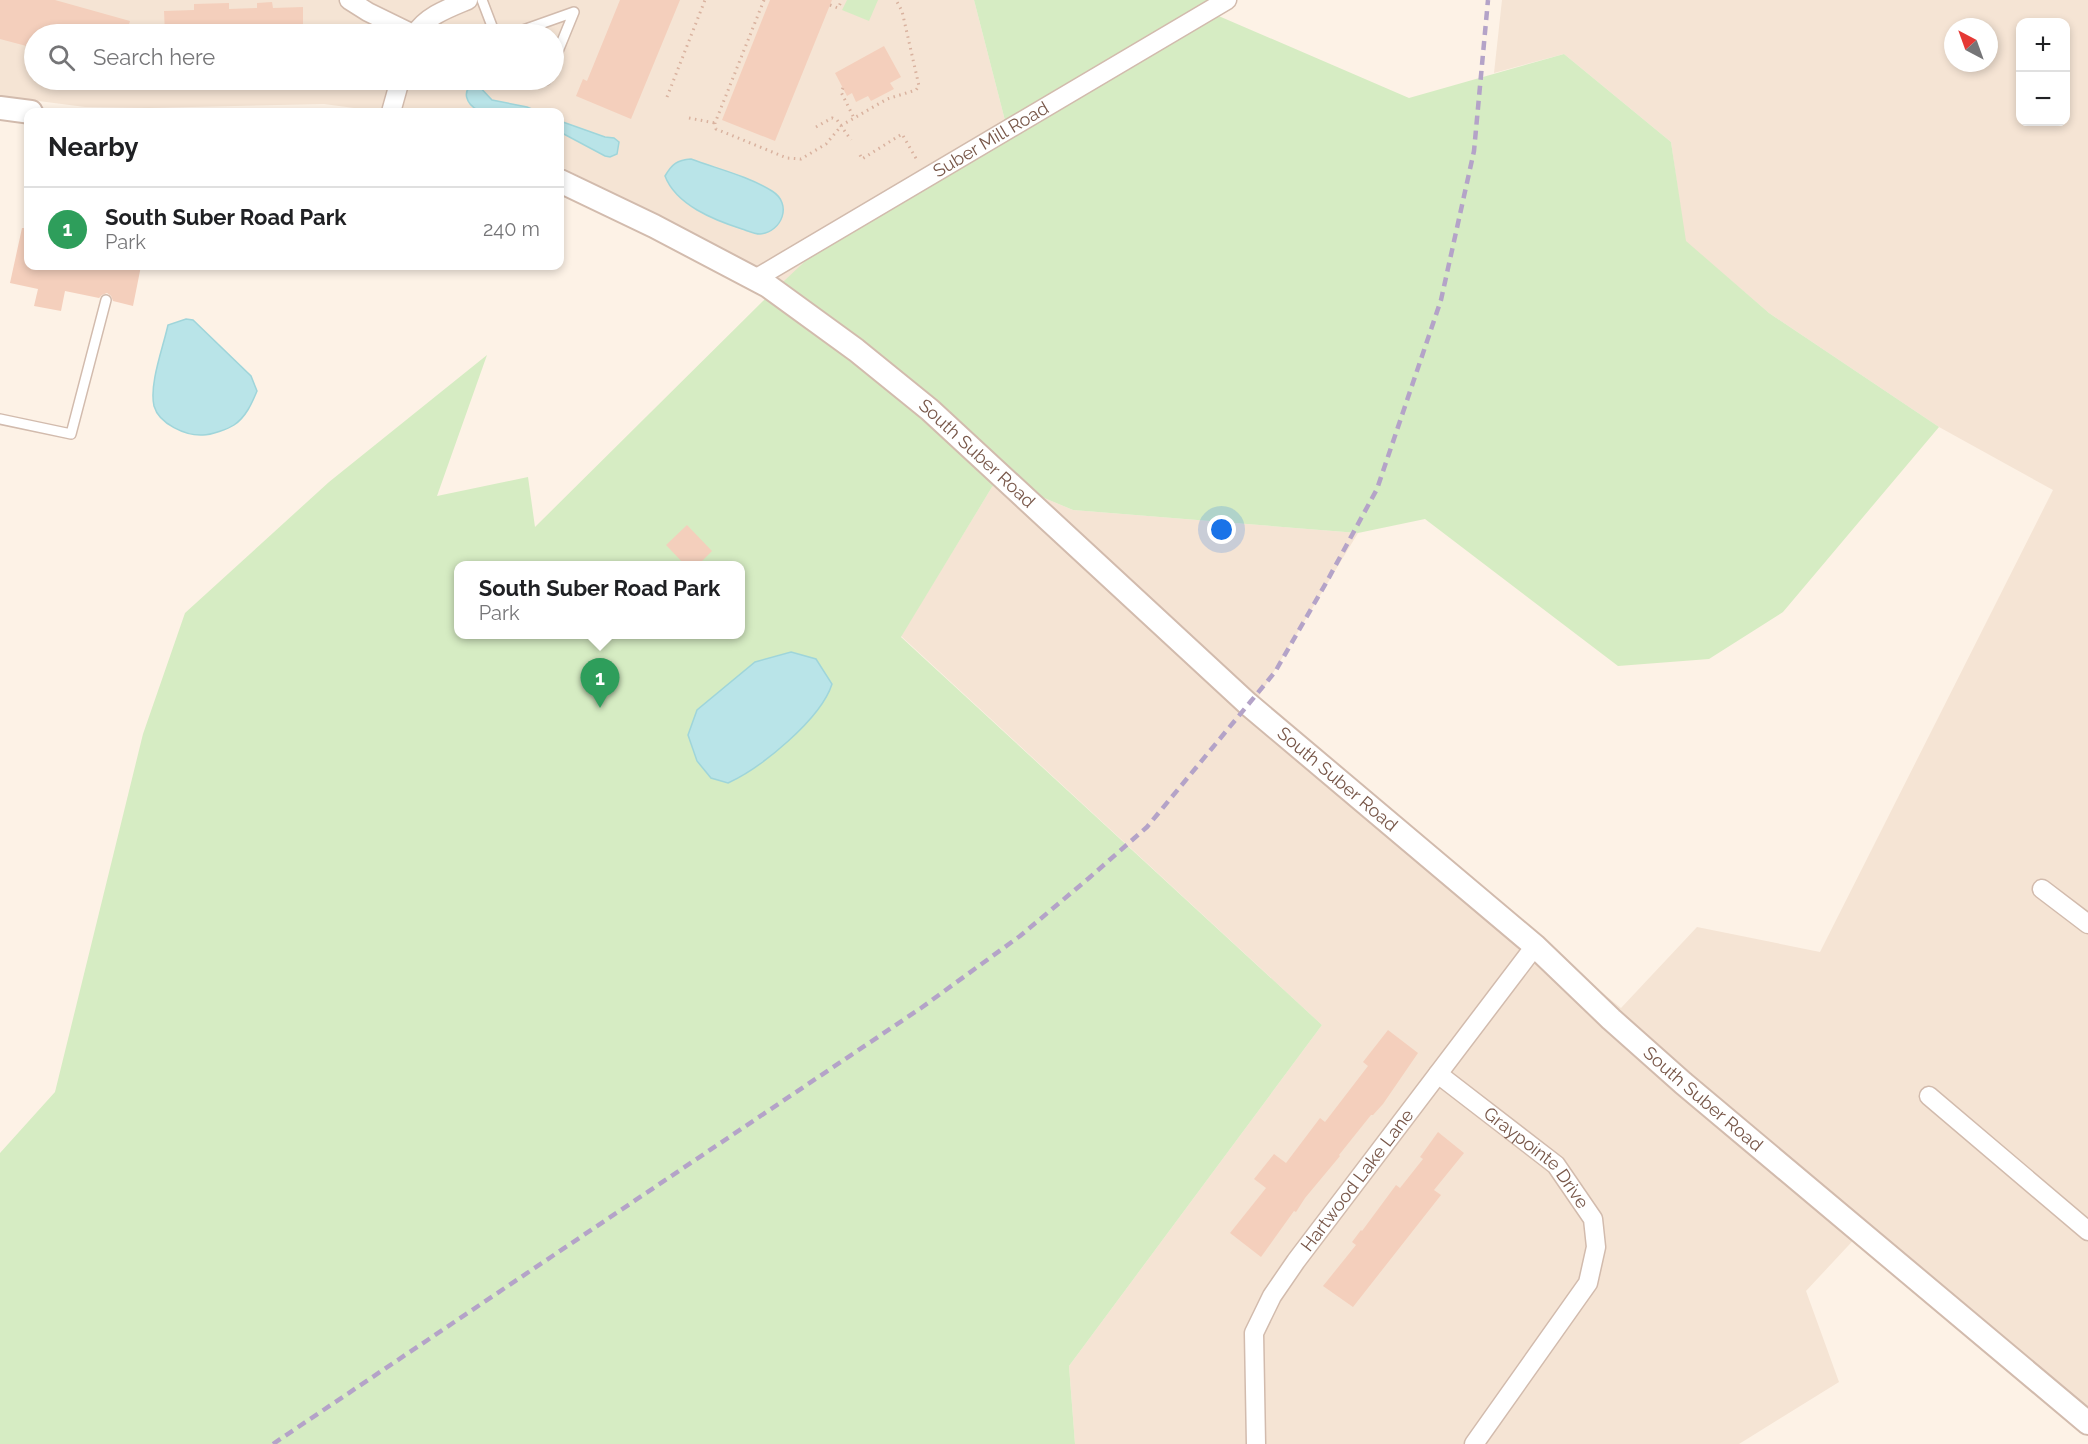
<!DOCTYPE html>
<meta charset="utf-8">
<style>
body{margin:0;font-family:Raleway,sans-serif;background:#f6f6f6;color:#202124}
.controls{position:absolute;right:18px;top:18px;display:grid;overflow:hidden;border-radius:12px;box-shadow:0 3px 9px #0003}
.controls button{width:54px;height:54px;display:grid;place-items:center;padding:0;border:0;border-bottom:2px solid #e0e0e0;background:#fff;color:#202124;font:30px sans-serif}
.compass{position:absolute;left:1944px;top:18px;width:54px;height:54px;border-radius:50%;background:#fff;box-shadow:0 3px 9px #0003;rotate:319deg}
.you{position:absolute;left:1222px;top:530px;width:21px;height:21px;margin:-15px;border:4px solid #fff;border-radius:50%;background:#1a73e8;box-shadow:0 0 0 9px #1a73e833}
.badge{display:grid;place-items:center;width:39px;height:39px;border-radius:50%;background:#eb6047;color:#fff;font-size:20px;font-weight:700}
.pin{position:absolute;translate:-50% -50px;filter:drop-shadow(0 2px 3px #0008)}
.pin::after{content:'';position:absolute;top:32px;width:21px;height:18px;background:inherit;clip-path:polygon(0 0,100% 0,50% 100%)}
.popup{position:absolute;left:454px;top:561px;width:291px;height:78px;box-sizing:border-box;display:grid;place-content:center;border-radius:12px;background:#fff;filter:drop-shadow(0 2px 4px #0005);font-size:20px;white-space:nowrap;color:#757577}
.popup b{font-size:22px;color:#202124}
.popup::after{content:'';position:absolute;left:50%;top:100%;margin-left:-12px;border:12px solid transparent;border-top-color:#fff}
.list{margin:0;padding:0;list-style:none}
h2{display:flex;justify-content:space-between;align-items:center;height:78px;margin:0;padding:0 24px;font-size:26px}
h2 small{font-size:20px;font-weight:400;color:#757577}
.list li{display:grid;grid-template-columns:39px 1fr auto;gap:18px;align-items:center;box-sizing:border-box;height:84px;padding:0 24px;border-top:2px solid #e0e0e0}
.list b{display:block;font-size:22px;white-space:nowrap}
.list p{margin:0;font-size:20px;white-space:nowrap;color:#757577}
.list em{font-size:20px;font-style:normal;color:#757577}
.icon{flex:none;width:33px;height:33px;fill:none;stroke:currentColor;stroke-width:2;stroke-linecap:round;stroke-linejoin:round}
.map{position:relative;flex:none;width:2088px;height:1444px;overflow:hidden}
.search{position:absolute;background:#fff;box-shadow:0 3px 9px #0003;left:24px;top:24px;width:540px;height:66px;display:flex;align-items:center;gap:15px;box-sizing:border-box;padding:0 21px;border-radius:33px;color:#757577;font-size:22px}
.panel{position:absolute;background:#fff;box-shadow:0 3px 9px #0003;left:24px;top:108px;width:540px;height:162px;border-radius:12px}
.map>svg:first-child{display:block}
</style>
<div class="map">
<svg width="2088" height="1444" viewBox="0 0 2088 1444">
<rect width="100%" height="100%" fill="#fdf2e6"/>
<path fill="#f5e4d4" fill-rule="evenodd" d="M0,0H974L1009,136L769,295L621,198L560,166V112H384L324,104L149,108L85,107L0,96ZM34,34H554V80H34Z
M1502,0H2088V1426L1861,1232L1806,1291L1839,1382L1739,1444H1075L1069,1366L1322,1025L901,636L992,487L1001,480L1073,510L1358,533L1253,706L1621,1008L1697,927L1820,952L2053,490L1939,427L1769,313L1685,241L1671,142L1564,54L1494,73ZM2020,22H2066V122H2020ZM1953,27H1989V63H1953Z"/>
<path fill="#d6ecc3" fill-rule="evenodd" d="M847,0H878L869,21L842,10Z
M974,0H1235L1214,14L1409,98L1564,54L1671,142L1686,241L1769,313L1939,427L1783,612L1709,659L1618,666L1425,519L1358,533L1073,510L1001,480L992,487L901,637L1322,1025L1069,1366L1075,1444H0V1153L55,1092L143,734L185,613L329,482L487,355L437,496L528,477L535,527L769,295L816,251L1009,136ZM459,566H741V634H459Z"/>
<path fill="#b9e4e8" stroke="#9fd5da" stroke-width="1.5" d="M476,83L492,100L527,107L539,112L479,111C466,104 460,90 476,83Z
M560,121L605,137L614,138L619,142L617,154L610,157L605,156L560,132Z
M691,159C718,169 748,176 772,191C793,204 782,232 760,234C755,234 748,231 742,229C714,220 676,205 665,176C672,164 677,160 691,159Z
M186,319L193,320L251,376L257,391C252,403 246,417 234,425C228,429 211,435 203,435C186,436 159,424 154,406C149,384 163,348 168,325Z
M791,652L816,659L832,684C821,719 761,768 728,783L711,778L697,761L688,735L697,710L755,662Z"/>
<path fill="#f4cfbc" d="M0,0H55L130,21L126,34H34V48L0,39Z
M620,0H680L631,119L576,96L583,79L587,81Z
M770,0H832L775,141L722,120Z
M272,2L273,8L303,7V34H165L164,11L194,10V4L229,3V9L257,8V3Z
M884,46L901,77L890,83L894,89L871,101L868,96L856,102L852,93L847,96L835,73Z
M22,228H28V266H141L133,306L113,301L111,296L107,293L102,295L99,298L65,291L61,311L34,306L38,289L10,283Z
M687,525L712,551L697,566H686L666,545Z
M1388,1030L1418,1053L1383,1104L1373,1115H1371L1339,1155L1340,1156L1305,1198L1296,1212L1294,1211L1261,1257L1230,1233L1266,1188L1254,1179L1274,1154L1286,1163L1320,1118L1325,1122L1368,1066L1363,1062Z
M1438,1132L1464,1153L1434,1190L1441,1195L1353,1307L1323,1286L1356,1245L1352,1242L1361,1230L1362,1231L1396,1185L1400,1188L1423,1159L1420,1157Z"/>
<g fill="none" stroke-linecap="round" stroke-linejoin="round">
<g stroke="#d2bbad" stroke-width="12">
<path id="service" d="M482,0L495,34
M512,34L574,12L554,61
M543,80H546
M0,419L71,434L106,300"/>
</g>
<g stroke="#d2bbad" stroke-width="21">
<g id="minor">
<path d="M349,0L368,12L413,34"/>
<path d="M415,34C426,16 449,8 468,0"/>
<path d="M391,112L400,80"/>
<path id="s1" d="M755,279L1227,0"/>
<path d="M2042,889L2088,924"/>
<path id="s2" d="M1438,1074L1556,1165L1593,1219L1596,1247L1588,1283L1474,1444"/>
<path d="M1929,1096L2088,1231"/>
<path id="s3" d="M1256,1444L1254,1333L1272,1296L1296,1261L1535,946"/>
</g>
</g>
<g stroke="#d2bbad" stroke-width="26">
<g id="tertiary">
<path d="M0,108L31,112"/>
<path id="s4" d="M560,181L654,226L768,286L856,350L930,410L1248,704L1535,946L1611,1019L1683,1083L2088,1423"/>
</g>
</g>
<path stroke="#d9b29f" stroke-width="3" stroke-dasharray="1.5 4.5" stroke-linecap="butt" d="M764,0L715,123L716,129L787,158L801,159L826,144L842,125L887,99L916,90L919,86L902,11L896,0
M830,5L838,8L842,0
M843,88L841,92L854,118
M667,97L705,0
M689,118L715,123
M816,127L832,118L837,120L851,140
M860,155L862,159L902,134L917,160"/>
<use href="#service" stroke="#fff" stroke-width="9"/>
<use href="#minor" stroke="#fff" stroke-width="18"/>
<use href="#tertiary" stroke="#fff" stroke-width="22"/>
<path stroke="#b4a3c8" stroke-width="4.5" stroke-dasharray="9 6" stroke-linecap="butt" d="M273,1444L921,1008L1020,936L1089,878L1147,827L1275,672L1326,583L1377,489L1441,300L1474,151L1488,0"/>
</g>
<g text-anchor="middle" stroke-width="4.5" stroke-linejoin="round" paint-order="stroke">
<g font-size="18" fill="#785749" stroke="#fff7ed">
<text dy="6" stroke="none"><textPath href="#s1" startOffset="274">Suber Mill Road</textPath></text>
<text dy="6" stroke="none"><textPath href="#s4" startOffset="501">South Suber Road</textPath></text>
<text dy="6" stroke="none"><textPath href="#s4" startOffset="987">South Suber Road</textPath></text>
<text dy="6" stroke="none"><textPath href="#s4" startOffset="1473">South Suber Road</textPath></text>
<text dy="6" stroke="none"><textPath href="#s2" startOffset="130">Graypointe Drive</textPath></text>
<text dy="6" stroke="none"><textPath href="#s3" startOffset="296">Hartwood Lake Lane</textPath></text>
</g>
</g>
</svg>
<div class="controls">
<button>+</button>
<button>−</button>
</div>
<svg class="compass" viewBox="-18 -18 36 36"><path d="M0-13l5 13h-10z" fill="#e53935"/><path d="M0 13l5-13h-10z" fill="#757577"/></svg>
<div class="you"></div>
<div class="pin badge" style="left:600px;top:708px;background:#2e9e5b">1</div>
<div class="popup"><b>South Suber Road Park</b>Park</div>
<div class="search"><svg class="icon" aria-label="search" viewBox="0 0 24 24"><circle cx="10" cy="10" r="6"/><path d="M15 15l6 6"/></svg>Search here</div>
<section class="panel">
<h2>Nearby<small></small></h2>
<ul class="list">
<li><span class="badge" style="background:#2e9e5b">1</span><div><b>South Suber Road Park</b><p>Park</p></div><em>240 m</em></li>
</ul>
</section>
</div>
